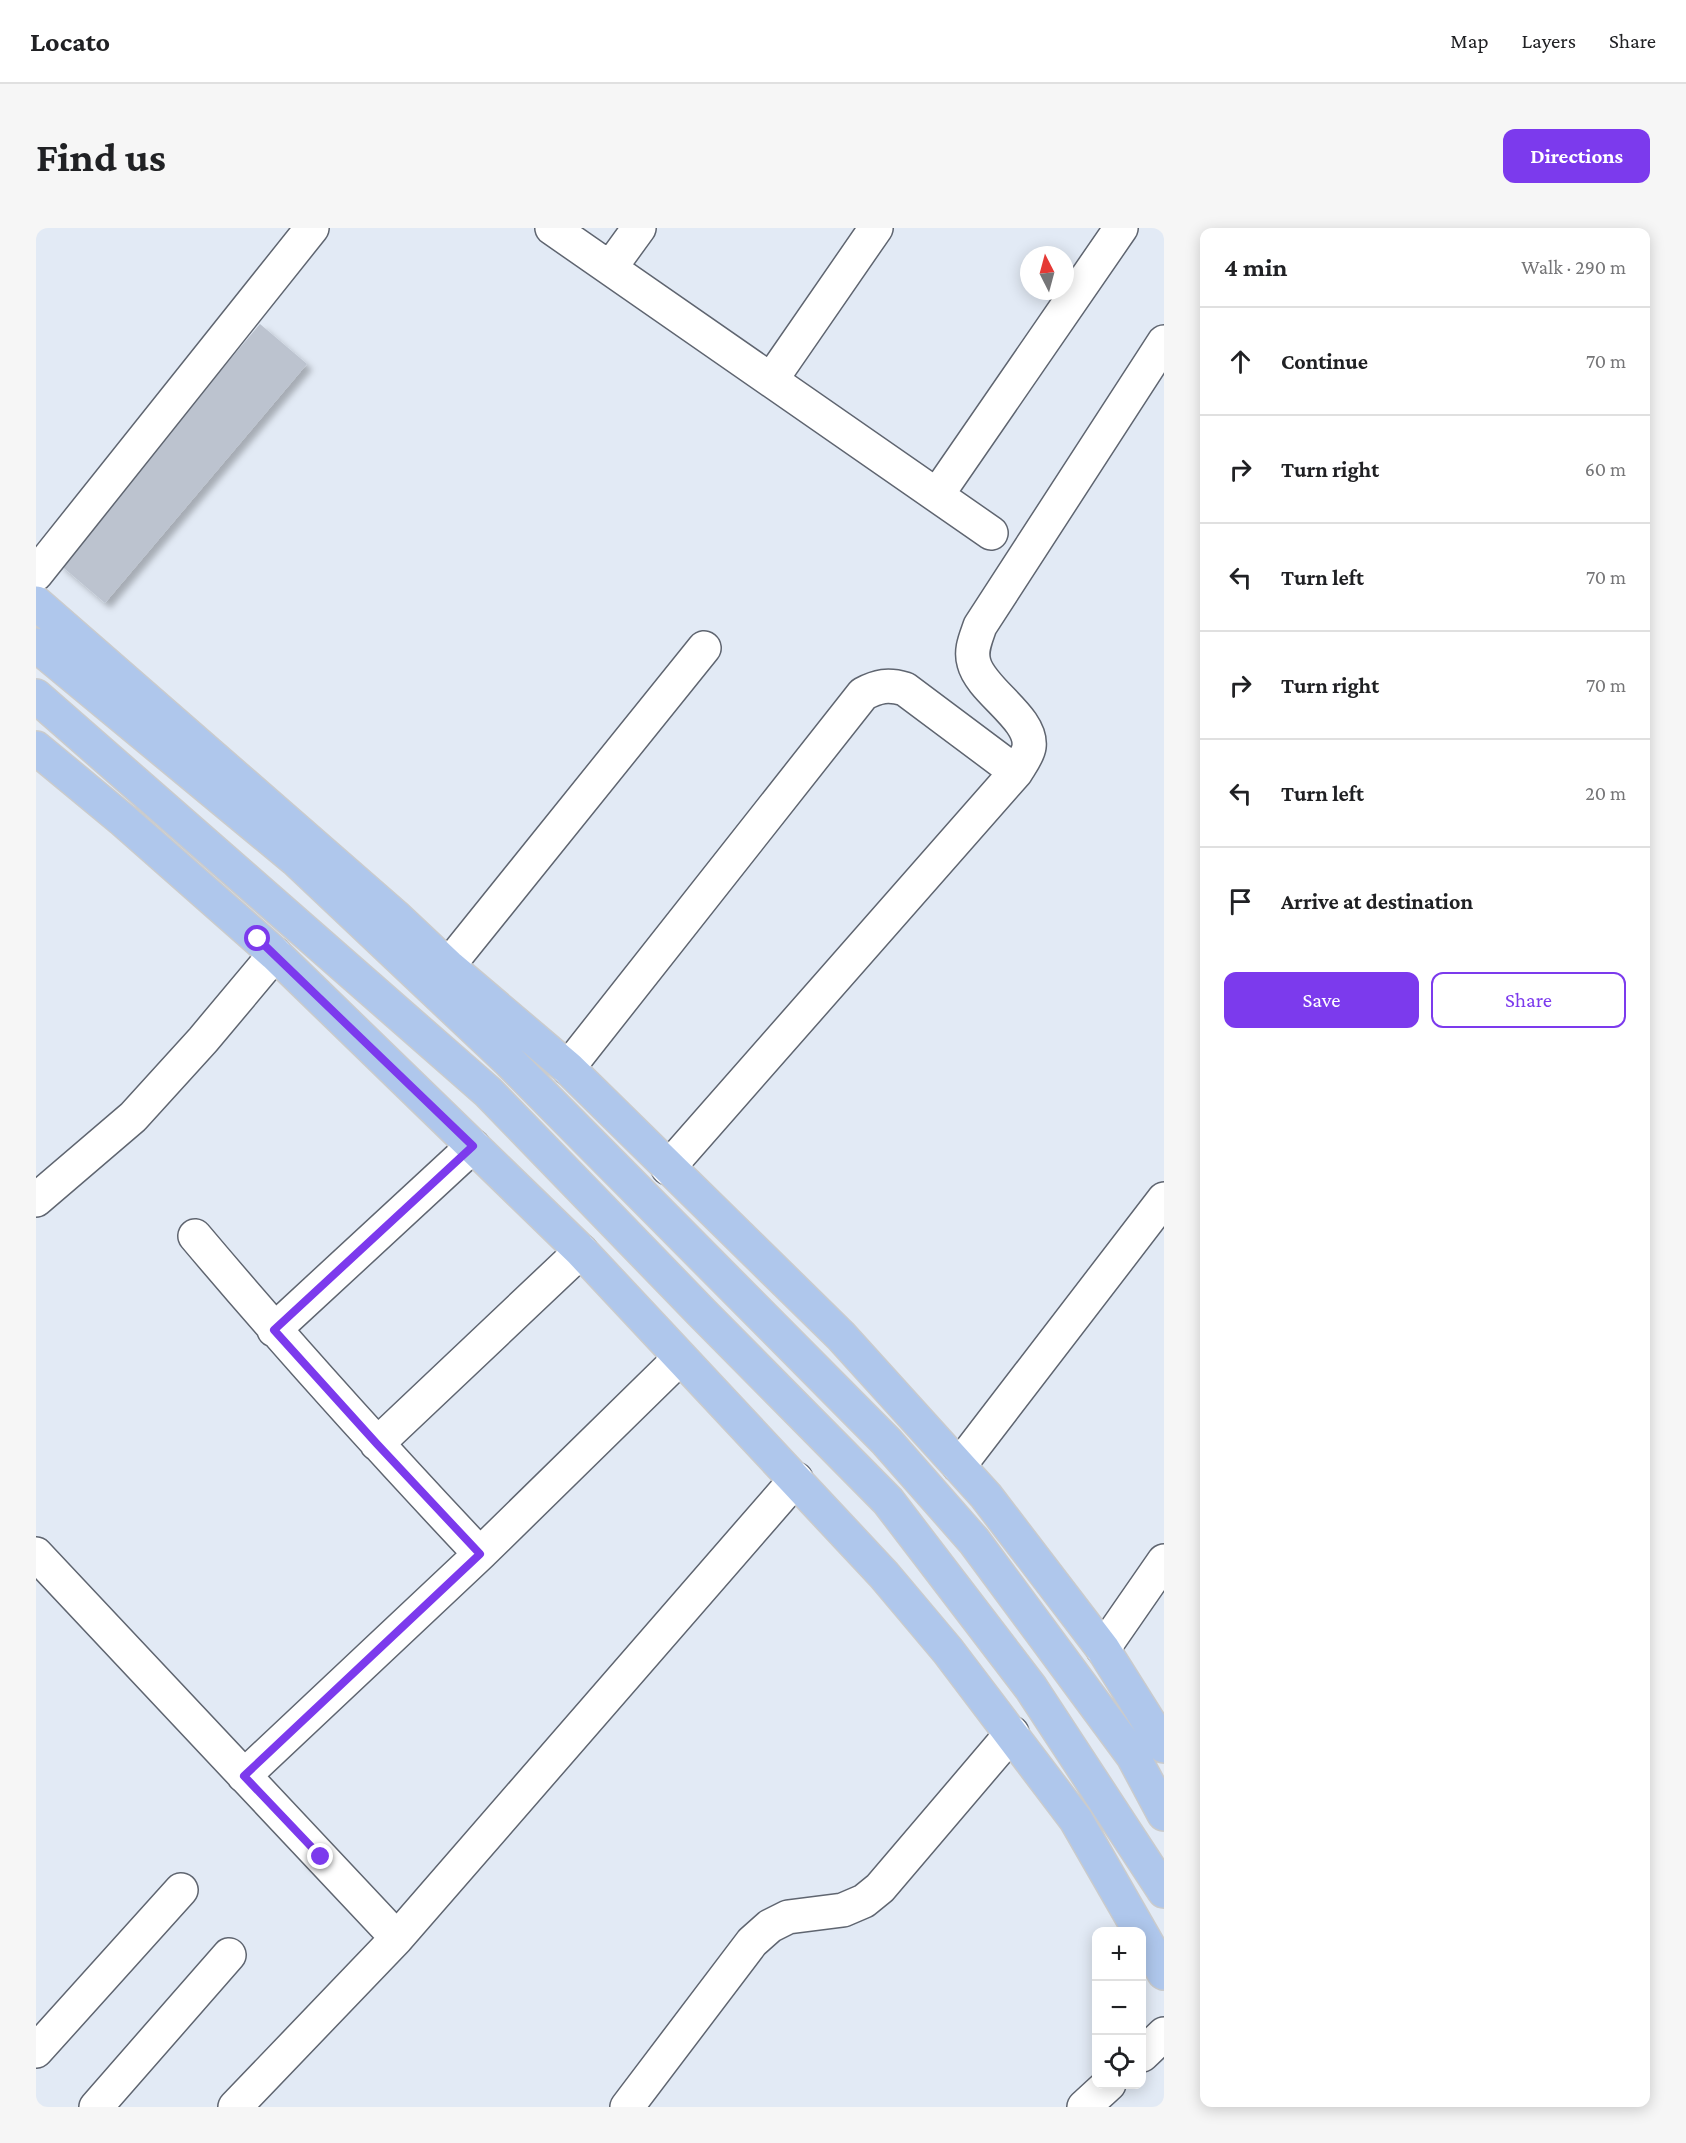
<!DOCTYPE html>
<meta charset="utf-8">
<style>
body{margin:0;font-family:"Crimson Pro",serif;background:#f6f6f6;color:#202124}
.controls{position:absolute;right:18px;bottom:18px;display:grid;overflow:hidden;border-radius:12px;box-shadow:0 3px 15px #0003}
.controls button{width:54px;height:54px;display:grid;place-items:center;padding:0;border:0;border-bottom:2px solid #e0e0e0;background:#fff;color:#202124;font:30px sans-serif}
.compass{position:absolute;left:984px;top:18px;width:54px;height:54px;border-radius:50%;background:#fff;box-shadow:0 3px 15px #0003;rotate:354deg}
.stop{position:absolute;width:18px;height:18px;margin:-14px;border:4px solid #7c3aed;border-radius:50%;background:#fff}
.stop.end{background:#7c3aed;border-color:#fff;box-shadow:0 2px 6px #0008}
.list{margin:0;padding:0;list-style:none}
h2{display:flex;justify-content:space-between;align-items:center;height:78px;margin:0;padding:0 24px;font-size:26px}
h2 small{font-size:20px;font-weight:400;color:#757577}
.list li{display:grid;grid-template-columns:39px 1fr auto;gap:18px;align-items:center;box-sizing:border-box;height:108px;padding:0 24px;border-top:2px solid #e0e0e0}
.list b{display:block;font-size:22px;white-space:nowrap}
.list em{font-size:20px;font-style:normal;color:#757577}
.actions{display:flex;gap:12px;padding:18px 24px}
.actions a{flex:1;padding:14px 0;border:2px solid #7c3aed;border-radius:12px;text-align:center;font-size:21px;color:#7c3aed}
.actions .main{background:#7c3aed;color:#fff}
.icon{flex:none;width:33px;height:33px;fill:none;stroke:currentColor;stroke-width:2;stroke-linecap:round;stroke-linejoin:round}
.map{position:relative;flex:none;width:1128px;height:1879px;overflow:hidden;border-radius:12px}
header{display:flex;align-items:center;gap:36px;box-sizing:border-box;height:84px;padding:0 30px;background:#fff;border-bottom:2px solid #e0e0e0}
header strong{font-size:28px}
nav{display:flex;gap:33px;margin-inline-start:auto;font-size:21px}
.intro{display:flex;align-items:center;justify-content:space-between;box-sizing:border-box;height:144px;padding:0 36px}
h1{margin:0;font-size:42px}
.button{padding:15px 27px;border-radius:12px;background:#7c3aed;color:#fff;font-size:21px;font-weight:700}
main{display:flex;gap:36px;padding:0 36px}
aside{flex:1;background:#fff;border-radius:12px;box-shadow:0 3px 15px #0003}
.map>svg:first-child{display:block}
</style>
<header>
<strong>Locato</strong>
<nav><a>Map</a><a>Layers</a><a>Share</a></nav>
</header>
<div class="intro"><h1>Find us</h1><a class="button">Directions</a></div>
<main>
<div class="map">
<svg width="1128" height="1879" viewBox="0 0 1128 1879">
<defs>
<filter id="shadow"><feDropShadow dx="5.5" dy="5.5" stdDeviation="3" flood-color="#0004"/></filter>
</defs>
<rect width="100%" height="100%" fill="#e2eaf5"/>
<path fill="#bcc3cf" filter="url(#shadow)" d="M224,96L271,136L69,375L22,335Z"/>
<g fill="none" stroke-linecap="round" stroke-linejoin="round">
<g stroke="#5f6570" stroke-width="36">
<path id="minor" d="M516,0L955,305
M574,40L603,0
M735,152L840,0
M901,267L1085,0
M0,346L276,0
M412,738L668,420
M532,840L827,466C842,458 852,456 869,461L980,544
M632,940L980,544C984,537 992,527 993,519C997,490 945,463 938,435C934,422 940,410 944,398L1128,114
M0,972L97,889L167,812L239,726
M159,1008C251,1117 346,1222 444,1326
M238,1102L437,918
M341,1216L545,1023
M923,1238L1128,971
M0,1326L361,1710
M1067,1421L1128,1333
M208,1548L444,1326L644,1130
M0,1823L145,1662
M1106,1827L1128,1806
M60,1879L193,1727
M199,1879L361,1710L760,1251
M591,1879L716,1714L734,1698L752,1689L807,1682L828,1673L844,1660L976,1505
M1048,1879L1073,1856"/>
</g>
<g stroke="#cacbcc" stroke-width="36">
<path id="major" d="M0,375L361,690L412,738L532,840L805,1108L950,1268L1067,1421L1128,1518
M0,417L259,631L474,834L850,1213L938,1313L1097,1528L1128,1586
M0,468L452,864L666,1085L852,1273L995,1460L1128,1663
M0,520L88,593L239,726L545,1023L848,1347L912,1423L1040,1592L1128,1745"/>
</g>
<use href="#minor" stroke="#fff" stroke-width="33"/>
<use href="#major" stroke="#afc7ec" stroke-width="33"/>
</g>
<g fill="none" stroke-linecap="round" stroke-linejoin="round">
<path stroke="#7c3aed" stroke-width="8" d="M222,711L437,918L238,1102L341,1216L444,1326L208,1548L285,1629"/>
</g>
</svg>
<div class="controls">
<button>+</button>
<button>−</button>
<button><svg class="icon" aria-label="locate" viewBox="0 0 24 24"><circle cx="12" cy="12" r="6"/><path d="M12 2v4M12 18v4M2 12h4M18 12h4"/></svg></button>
</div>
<svg class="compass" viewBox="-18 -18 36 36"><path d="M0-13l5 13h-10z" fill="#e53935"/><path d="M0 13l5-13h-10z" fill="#757577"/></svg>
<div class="stop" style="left:222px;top:711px"></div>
<div class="stop end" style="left:285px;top:1629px"></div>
</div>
<aside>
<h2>4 min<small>Walk · 290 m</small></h2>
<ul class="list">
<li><svg class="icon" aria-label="ahead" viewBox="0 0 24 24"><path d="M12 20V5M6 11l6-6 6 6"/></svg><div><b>Continue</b></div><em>70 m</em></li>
<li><svg class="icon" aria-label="right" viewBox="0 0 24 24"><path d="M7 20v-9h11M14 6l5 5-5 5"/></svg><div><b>Turn right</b></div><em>60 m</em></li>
<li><svg class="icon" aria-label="left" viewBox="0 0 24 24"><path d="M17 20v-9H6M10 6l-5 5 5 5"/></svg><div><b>Turn left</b></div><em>70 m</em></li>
<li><svg class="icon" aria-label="right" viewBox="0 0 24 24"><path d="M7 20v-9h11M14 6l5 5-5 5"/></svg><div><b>Turn right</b></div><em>70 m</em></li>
<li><svg class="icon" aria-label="left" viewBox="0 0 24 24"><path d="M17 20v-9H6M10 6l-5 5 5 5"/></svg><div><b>Turn left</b></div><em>20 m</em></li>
<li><svg class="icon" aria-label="arrive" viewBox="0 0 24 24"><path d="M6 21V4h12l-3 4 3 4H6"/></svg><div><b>Arrive at destination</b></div></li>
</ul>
<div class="actions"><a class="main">Save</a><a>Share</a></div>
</aside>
</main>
